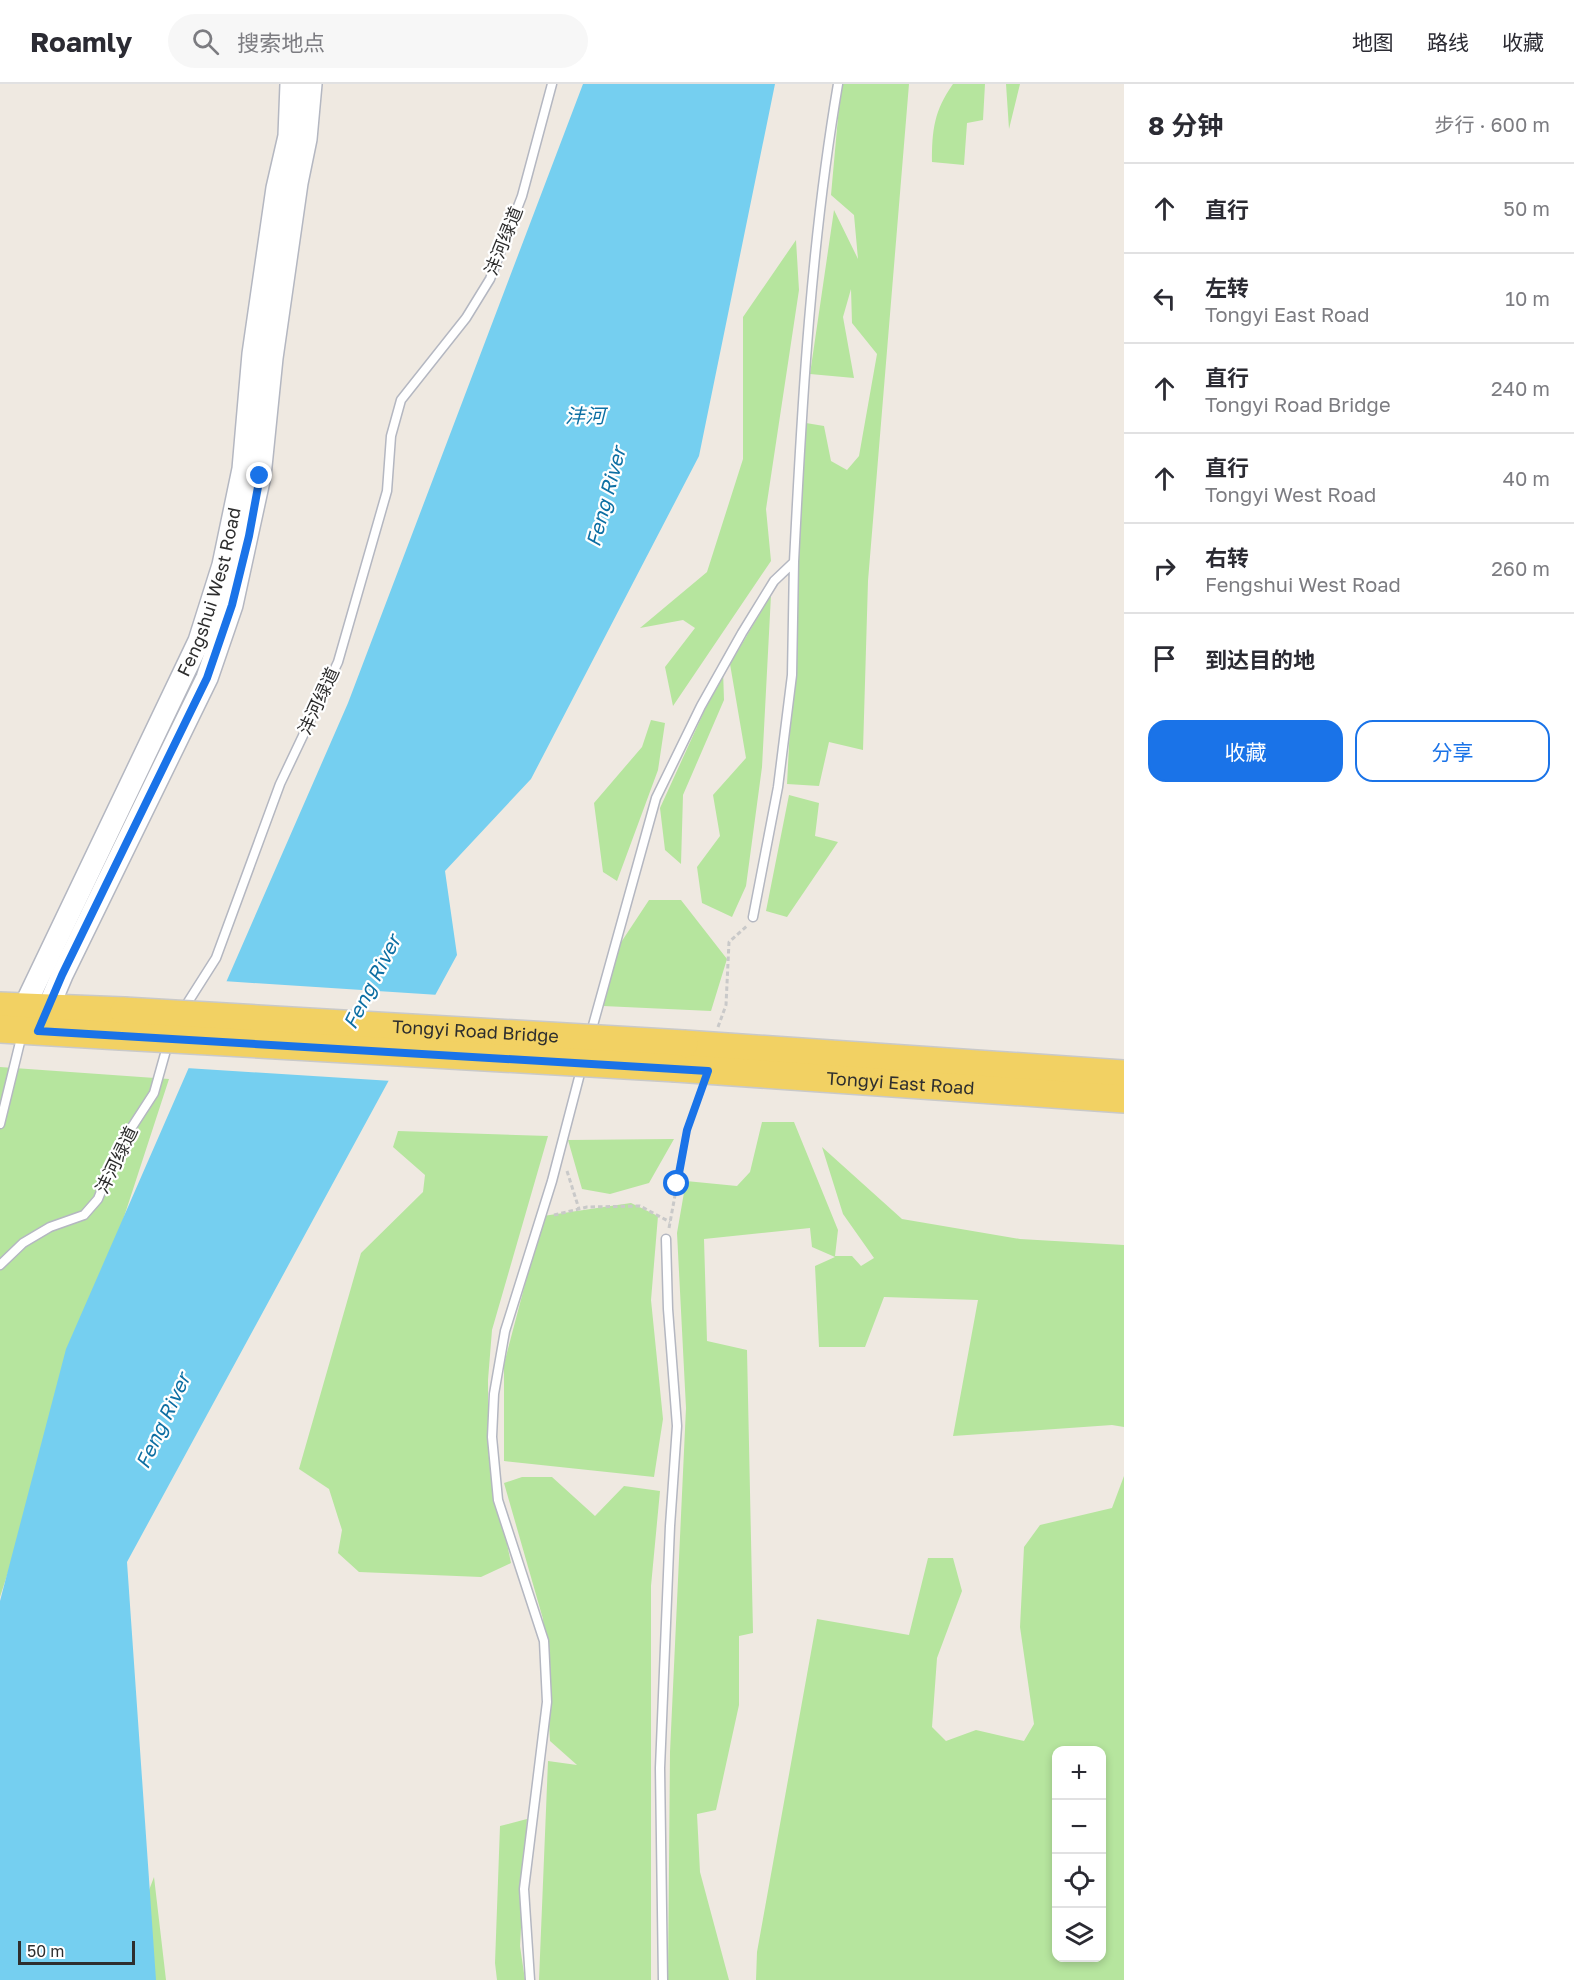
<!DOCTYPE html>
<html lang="zh">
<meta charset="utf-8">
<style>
body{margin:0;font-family:"Golos Text","Noto Sans SC",sans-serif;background:#f7f7f7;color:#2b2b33}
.controls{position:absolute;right:18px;bottom:18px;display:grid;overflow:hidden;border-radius:12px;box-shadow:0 3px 9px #0003}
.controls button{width:54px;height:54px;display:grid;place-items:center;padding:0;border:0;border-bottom:2px solid #e1e1e2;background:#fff;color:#2b2b33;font:30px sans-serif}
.scale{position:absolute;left:18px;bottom:15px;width:117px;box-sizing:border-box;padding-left:6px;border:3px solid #2e2e2e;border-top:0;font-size:16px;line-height:21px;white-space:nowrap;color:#2e2e2e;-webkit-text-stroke:4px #fff;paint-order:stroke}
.stop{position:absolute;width:18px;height:18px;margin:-14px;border:4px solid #1a73e8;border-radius:50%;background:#fff}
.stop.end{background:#1a73e8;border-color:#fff;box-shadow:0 2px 6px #0008}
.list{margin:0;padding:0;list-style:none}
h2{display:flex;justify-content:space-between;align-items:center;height:78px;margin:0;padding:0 24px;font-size:26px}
h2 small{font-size:20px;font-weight:400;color:#7c7c81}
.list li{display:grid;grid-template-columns:39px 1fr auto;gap:18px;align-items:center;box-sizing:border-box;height:90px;padding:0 24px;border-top:2px solid #e1e1e2}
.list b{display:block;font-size:22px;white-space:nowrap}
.list p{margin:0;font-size:20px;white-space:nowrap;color:#7c7c81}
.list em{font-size:20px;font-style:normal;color:#7c7c81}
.actions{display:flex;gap:12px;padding:18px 24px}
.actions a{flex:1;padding:14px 0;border:2px solid #1a73e8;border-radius:18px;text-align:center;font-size:21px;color:#1a73e8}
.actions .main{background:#1a73e8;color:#fff}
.icon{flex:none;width:33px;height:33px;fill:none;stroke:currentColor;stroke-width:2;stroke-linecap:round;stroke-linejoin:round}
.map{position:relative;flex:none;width:1124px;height:1896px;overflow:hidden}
header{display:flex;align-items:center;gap:36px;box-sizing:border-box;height:84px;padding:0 30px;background:#fff;border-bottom:2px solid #e1e1e2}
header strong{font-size:28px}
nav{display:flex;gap:33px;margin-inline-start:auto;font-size:21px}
.search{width:420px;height:54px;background:#f7f7f7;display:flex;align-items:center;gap:15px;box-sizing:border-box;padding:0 21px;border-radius:33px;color:#7c7c81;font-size:22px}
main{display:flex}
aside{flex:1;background:#fff}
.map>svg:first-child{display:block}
</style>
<header>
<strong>Roamly</strong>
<div class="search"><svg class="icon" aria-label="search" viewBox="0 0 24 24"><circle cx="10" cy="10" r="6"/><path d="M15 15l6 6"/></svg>搜索地点</div>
<nav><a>地图</a><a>路线</a><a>收藏</a></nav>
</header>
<main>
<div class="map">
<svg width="1124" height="1896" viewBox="0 0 1124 1896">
<rect width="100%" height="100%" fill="#efe9e1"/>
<path fill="#b6e59e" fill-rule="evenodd" d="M841,0H909L868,497L863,666L829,658L819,702L787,700L806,339L824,342L831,377L847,386L859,372L877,270L852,239L851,205L843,233L854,294L810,290L834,126L858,175L854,131L831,111Z
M953,0H985L983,36L967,39L964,81L932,78C932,46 934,27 953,0Z
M1006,0H1020L1009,45Z
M796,156L799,206L766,425L771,477L673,622L665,583L695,544L683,536L640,544L707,488L743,375V233Z
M771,511L762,683L746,802L732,833L702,819L697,783L720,752L713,711L746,674L730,580Z
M723,586L724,616L683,711L681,780L665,766L660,724Z
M651,636L665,639L658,686L617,797L603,788L594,719L642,663Z
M789,711L819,719L815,752L838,758L787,833L766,827Z
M649,816H681L727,875L711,927L603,922L614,869Z
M0,983L169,995L0,1513Z
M762,1038H794L838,1146L835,1172H852L861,1182L874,1174L843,1130L822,1063L902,1135L1020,1155L1124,1161V1343L1112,1341L953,1352L978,1216L884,1213L865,1263H819L815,1182L835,1173L812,1163L810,1144L704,1155L707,1257L747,1266L753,1549L739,1552V1621L716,1726L697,1730L700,1788L729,1896H668L670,1668L686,1324L677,1149L686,1097L737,1102L750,1088Z
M398,1047L548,1052L492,1246L488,1296V1368L511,1479L481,1493L359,1488L338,1469L342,1446L329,1405L299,1385L361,1169L423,1108L425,1091L393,1063Z
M674,1055L649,1099L610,1110L582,1105L568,1056Z
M631,1119L658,1132L651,1216L663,1335L654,1393L504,1377V1280L543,1132Z
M1124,1392V1896H756L757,1868L817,1535L909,1551L928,1474H953L962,1507L937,1574L932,1643L946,1657L976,1646L1024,1657L1034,1640L1020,1543L1024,1463L1040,1441L1112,1424ZM1102,1666V1874H1056V1666Z
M522,1393H552L595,1432L624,1402L660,1407L651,1502V1896H539L548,1677L577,1681L550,1657L543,1535L504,1399Z
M527,1735L520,1862L525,1896H497L495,1879L500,1742Z
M154,1793L166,1896H115Z"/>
<path fill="#75cff0" d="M583,0H775L699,372L531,695L445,787L457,871L127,1478L156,1896H0V1517L66,1265L348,619Z"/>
<path fill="#efe9e1" d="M223,897L439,911L392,997L186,984Z"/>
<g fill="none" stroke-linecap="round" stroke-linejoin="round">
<g stroke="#b4b7c1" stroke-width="11">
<path id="service" d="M753,833L778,703L792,591L794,478
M183,926L216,874L280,700L338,578L387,407L391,352L401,316L466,234L490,195L522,112L552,0
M590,952L656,714L701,622L742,549L774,497L794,478C802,318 811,158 838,0
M0,1040L22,950
M0,1181L23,1159L50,1143L84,1131L98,1115L119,1063L154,1009L168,959
M530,1896L524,1805L547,1618L544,1557L498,1416L492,1353L494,1310L505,1247L552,1097L582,982
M663,1896L660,1684L670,1442L677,1342L668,1225L666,1155"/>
</g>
<g stroke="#b4b7c1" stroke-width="24">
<g id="tertiary">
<path id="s1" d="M18,936L199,557L223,481L243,385L253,270L277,104L289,52L291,0"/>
<path d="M43,936L62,891L207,594L232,521L260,392L272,274L297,99L306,55L311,0"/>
</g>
</g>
<g stroke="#c9c9c9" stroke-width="30">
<g id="primary">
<path d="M0,922L124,927"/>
<path d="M0,945L120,952"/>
<path d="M684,960L1124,990"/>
<path id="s2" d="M676,984L1124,1015"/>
</g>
</g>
<path stroke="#c9c9c9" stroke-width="3" stroke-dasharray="4.5 3" stroke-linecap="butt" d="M718,943L726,921L729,858L747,842
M567,1087L579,1125
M554,1131L587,1123L640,1122L670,1138
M669,1144L687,1046L702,1005"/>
<use href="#service" stroke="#fff" stroke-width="8"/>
<use href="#tertiary" stroke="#fff" stroke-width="21"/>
<use href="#primary" stroke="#f2d163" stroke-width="27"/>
<g stroke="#c9c9c9" stroke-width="30" stroke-linecap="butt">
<g id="primary-bridge">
<path id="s3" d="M124,927L684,960"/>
<path d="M120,952L676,984"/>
</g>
</g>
<use href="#primary-bridge" stroke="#f2d163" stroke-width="27"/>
</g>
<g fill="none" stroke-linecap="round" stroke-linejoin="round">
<path stroke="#1a73e8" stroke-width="8" d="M260,392L249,452L232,521L207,594L62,891L38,947L708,987L687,1046L677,1100"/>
</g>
<g text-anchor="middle" stroke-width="4.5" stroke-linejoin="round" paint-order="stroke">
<g font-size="18" fill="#2e2e2e" stroke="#fff">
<text transform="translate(504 157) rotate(-68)" y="6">沣河绿道</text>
<text dy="6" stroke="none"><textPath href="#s1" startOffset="470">Fengshui West Road</textPath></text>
<text transform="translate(319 617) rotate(-65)" y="6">沣河绿道</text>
<text dy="6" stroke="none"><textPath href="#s3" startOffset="352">Tongyi Road Bridge</textPath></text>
<text dy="6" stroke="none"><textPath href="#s2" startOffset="225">Tongyi East Road</textPath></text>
<text transform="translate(117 1076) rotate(-64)" y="6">沣河绿道</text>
</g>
<g font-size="20" font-style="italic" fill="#0d6fa3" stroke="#fff">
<text x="585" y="339">沣河</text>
<text transform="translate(606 413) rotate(-75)" y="7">Feng River</text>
<text transform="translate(372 898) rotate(-63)" y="7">Feng River</text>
<text transform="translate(163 1337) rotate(-65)" y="7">Feng River</text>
</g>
</g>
</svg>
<div class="controls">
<button>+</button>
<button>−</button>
<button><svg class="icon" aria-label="locate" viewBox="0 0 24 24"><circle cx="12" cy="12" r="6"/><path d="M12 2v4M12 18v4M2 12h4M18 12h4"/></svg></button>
<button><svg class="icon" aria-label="layers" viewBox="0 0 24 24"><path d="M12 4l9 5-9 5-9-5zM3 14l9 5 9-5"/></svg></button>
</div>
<div class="scale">50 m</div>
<div class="stop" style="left:677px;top:1100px"></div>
<div class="stop end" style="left:260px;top:392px"></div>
</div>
<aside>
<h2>8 分钟<small>步行 · 600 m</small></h2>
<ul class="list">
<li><svg class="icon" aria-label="ahead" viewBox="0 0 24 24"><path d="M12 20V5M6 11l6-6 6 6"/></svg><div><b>直行</b></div><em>50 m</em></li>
<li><svg class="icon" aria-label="left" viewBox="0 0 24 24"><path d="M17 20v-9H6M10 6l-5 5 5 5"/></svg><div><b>左转</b><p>Tongyi East Road</p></div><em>10 m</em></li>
<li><svg class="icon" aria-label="ahead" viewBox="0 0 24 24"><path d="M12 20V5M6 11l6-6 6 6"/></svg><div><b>直行</b><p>Tongyi Road Bridge</p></div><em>240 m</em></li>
<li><svg class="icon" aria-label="ahead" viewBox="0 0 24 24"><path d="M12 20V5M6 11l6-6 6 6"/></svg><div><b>直行</b><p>Tongyi West Road</p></div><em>40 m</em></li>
<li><svg class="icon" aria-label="right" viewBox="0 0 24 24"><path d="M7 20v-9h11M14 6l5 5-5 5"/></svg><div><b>右转</b><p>Fengshui West Road</p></div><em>260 m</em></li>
<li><svg class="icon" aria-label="arrive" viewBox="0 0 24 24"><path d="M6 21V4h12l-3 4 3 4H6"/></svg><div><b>到达目的地</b></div></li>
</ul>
<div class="actions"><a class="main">收藏</a><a>分享</a></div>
</aside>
</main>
